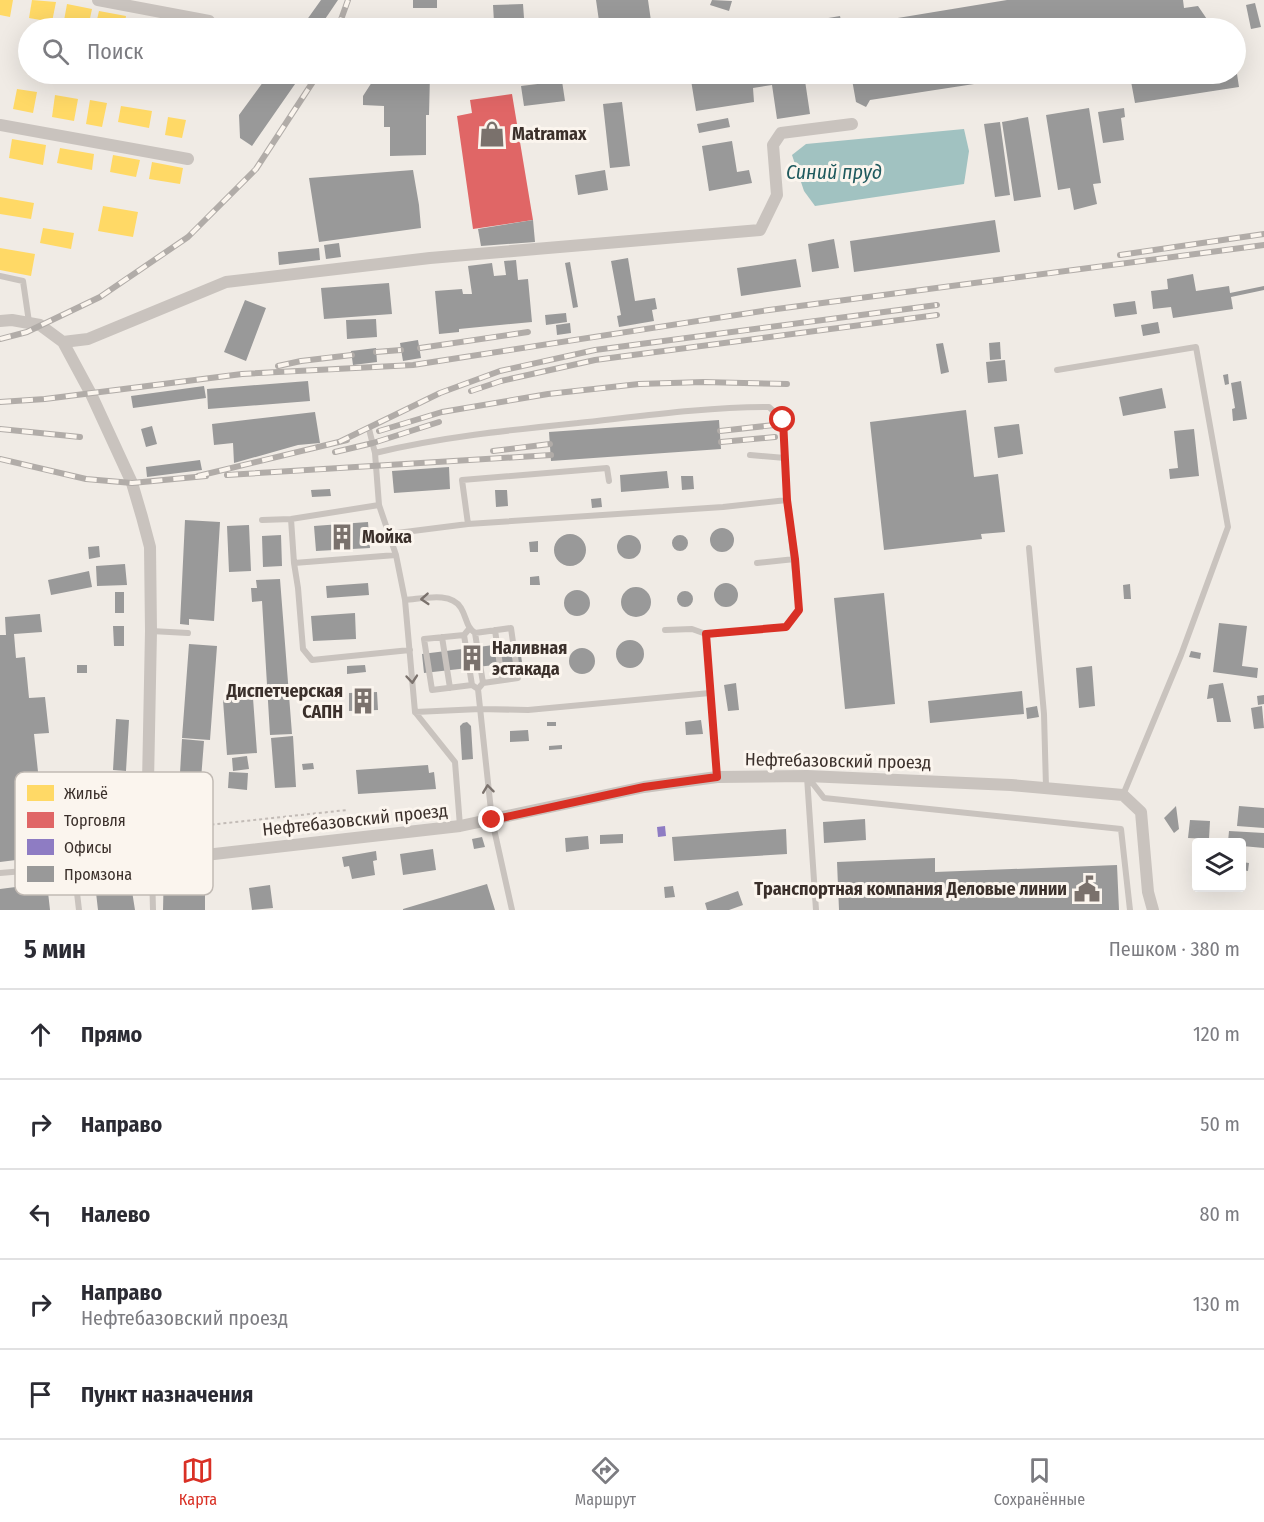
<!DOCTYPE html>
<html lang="ru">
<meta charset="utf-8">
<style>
body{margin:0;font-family:"Fira Sans Condensed",sans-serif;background:#f2f2f3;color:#2b2b33}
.controls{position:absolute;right:18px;bottom:18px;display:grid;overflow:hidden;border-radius:6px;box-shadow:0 6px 24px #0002}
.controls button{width:54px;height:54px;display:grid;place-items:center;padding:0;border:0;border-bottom:2px solid #e1e1e2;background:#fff;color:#2b2b33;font:30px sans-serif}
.stop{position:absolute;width:18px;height:18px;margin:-14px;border:4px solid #d93025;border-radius:50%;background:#fff}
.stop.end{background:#d93025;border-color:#fff;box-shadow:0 2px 6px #0008}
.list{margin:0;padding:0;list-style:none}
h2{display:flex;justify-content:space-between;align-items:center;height:78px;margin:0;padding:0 24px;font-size:26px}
h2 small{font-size:20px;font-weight:400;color:#7c7c81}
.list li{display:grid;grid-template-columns:39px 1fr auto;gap:18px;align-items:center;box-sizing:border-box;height:90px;padding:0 24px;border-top:2px solid #e1e1e2}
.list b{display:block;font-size:22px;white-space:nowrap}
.list p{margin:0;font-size:20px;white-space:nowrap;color:#7c7c81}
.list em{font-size:20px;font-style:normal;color:#7c7c81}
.icon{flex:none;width:33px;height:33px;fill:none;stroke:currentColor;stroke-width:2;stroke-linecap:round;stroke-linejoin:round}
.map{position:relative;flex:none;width:1264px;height:910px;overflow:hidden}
.search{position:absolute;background:#fff;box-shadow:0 6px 24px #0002;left:18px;right:18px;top:18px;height:66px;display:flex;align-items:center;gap:15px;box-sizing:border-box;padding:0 21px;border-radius:33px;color:#7c7c81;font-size:22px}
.sheet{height:528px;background:#fff}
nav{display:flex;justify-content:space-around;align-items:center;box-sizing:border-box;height:84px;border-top:2px solid #e1e1e2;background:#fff;font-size:16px;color:#7c7c81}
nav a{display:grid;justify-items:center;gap:3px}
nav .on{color:#d93025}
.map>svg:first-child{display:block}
</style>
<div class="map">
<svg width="1264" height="910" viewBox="0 0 1264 910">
<rect width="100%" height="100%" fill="#f0ebe5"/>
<path fill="#a1c2c1" d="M964,129L969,151L964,184L815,206L804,191L792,155L806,144Z"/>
<path fill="#ffd966" d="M0,0H13L10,17L0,15Z
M32,0L56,2L52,22L29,18Z
M67,4L92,9L88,28L63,26Z
M99,11L126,16L124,28H95Z
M135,20L166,25L165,28H134Z
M17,89L37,92L33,113L13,109Z
M55,95L78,99L74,121L52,117Z
M90,100L107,103L102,127L86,124Z
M121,106L152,111L149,128L118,122Z
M168,117L186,120L182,138L165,135Z
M12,139L46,145L43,165L9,158Z
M60,148L94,154L92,170L57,163Z
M113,155L140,160L136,177L110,172Z
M152,162L183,168L180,184L149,179Z
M0,197L34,203L31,219L0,214Z
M103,206L138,212L133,237L98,231Z
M43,228L74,233L71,249L40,243Z
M0,248L35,254L31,276L0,270Z"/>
<path fill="#e06666" d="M512,94L533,220L473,229L457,116L472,113L470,100Z"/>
<path fill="#8e7cc3" d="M665,826L666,836L658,837L657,827Z"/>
<path fill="#999" d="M321,0H338L319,28H301Z
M413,0H437V8H413Z
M596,0H648L652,28H600Z
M712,0L732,1L729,11L710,5Z
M1007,0H1183L1184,8L1198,6L1213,28H844L843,27Z
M1255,3L1261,27L1251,29L1246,5Z
M523,4L524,18H532L533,28H487V22H494L493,5Z
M840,16L842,25L812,28L811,21Z
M426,20H438V28H426Z
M742,22L743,28H709V27Z
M269,74H302L252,146L240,138L239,115Z
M384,74H430L429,115H426V155L390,156V127H384V106L363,105V96L372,82H384Z
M690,74H804L810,114L777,119L772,85L753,88L754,102L696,111Z
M851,74H1032V75L870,100L866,107L856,102Z
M1121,74H1237L1239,87L1135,103L1130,76L1122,77Z
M562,81L565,101L524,106L521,86Z
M622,102L630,166L610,168L603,104Z
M1089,108L1101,183L1093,184L1097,204L1074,210L1070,188L1058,190L1046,115Z
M1124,108L1125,117L1121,118L1124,140L1103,143L1098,112Z
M1028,117L1041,197L1014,201L1002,122Z
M728,118L730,127L699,133L697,124Z
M1000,122L1010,195L995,197L984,124Z
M732,141L737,172L749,170L752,183L709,191L702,146Z
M413,170L419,205L421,228L319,242L309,178Z
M605,170L608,190L578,195L575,175Z
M533,220L535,242L481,246L478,229Z
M995,220L1000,252L854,272L850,241Z
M834,239L839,268L812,272L808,244Z
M339,243L341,257L326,259L324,245Z
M319,248L320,260L279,265L278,252Z
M628,258L635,301L655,298L657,309L652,310L654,321L619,327L617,316L621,315L611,261Z
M796,259L801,287L741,296L737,268Z
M516,260L518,280L528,279L532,322L459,329V332L439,334L435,291L462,289L463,294H472L468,266L492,263L494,276L506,275L504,261Z
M570,262L578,307L573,308L565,263Z
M1193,274L1196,291L1229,286L1230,293L1264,286V290L1231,297L1233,309L1173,318L1171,307L1153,309L1151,291L1168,289L1167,279Z
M389,283L392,314L324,319L321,288Z
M245,300L266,308L246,361L224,352Z
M1135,301L1137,314L1115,317L1113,304Z
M566,313L567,322L546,325L545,315Z
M376,319L377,337L347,339L346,320Z
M1158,322L1160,333L1143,336L1141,325Z
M570,323L571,333L557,335L556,325Z
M418,340L421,358L403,361L400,343Z
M1000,342L1001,359L990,360L989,343Z
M943,343L949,372L941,374L936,344Z
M376,348L377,362L353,365L351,351Z
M1005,360L1007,381L988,383L986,362Z
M1228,374L1229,384L1225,385L1223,375Z
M308,381L310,401L208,409L207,389Z
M1241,381L1247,419L1233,421L1232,409L1235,408L1231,383Z
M204,386L206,398L133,408L131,396Z
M1162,388L1166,408L1123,416L1119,397Z
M966,410L974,477L998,474L1005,532L981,534L982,539L884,550L870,422Z
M315,412L320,443L298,445L234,463L233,443L214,445L212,424Z
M719,420L721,449L551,461L549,432Z
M1019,424L1023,454L998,458L994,427Z
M152,426L157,444L146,447L141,429Z
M1194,429L1199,476L1170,479L1169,469L1178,468L1174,431Z
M200,460L202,470L147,477L146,467Z
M449,467L450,489L394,493L392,471Z
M667,471L669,488L621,492L620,475Z
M681,476H693L694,489L682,490Z
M330,489L331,496L312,497L311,490Z
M495,490H507L508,506L496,507Z
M601,498L602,507L592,508L591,499Z
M185,520L220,522L214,621L189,619V625L180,624Z
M368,522L370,548L316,551L314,526Z
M249,525L251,571L229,572L227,526Z
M710 540a12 12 0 1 1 24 0a12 12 0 1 1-24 0Z
M554 550a16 16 0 1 1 32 0a16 16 0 1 1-32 0Z
M617 547a12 12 0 1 1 24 0a12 12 0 1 1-24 0Z
M281,535L282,566L263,567L262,536Z
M672 543a8 8 0 1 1 16 0a8 8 0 1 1-16 0Z
M538,541V552H530L529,542Z
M99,546L100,557L89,559L88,547Z
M125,564L127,585L97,586L96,566Z
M89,571L92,587L51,595L48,580Z
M539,576L540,585H530V577Z
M280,579L292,734L270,735L262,601L252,602L251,588H257L256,580Z
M368,583L369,595L327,598L326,586Z
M714 595a12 12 0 1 1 24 0a12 12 0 1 1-24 0Z
M1130,584L1131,599H1124L1123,585Z
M621 602a15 15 0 1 1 30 0a15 15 0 1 1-30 0Z
M564 603a13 13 0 1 1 26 0a13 13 0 1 1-26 0Z
M677 599a8 8 0 1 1 16 0a8 8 0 1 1-16 0Z
M115,592H124V613H115Z
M884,593L895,704L845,709L834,598Z
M355,613L356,639L313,641L311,616Z
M40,614L42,632L14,634L16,658L25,657L29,698L45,697L49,733L34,734L43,819L69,816L67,796L107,790L114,838L93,840L94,848L71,851L70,843L31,847L29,829L21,830L24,859L0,862V635H6L5,617Z
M1219,623L1247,626L1242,666L1258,668L1257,678L1213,672Z
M113,626H124V646H114Z
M616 654a14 14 0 1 1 28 0a14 14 0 1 1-28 0Z
M519,642L522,662L424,673L422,654Z
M189,644L217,646L210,740L182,738Z
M569 661a13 13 0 1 1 26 0a13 13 0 1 1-26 0Z
M1191,651L1201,653L1200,659L1189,657Z
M77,665H87V673H77Z
M365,665L366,672L347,674V666Z
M1092,666L1095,706L1079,708L1076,668Z
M736,683L739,710L728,711L724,685Z
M1223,683L1231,722H1217L1213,698L1207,699L1209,685Z
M1022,691L1024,714L930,723L928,701Z
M377,692L378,710L349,711V693Z
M1264,695V704L1258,705L1257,696Z
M253,698L257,753L227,755L223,700Z
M1037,706L1039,717L1027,719L1026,708Z
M1262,706L1264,728L1254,729L1251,708Z
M116,719L129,720L126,771L113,770Z
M701,720L703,734L686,735L685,722Z
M467,722L471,726L473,759L462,760L460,726L463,723Z
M547,722H556V726H547Z
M528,730L529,741L510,742V731Z
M293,736L296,787L275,788L271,738Z
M182,739L204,741L200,792L179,790Z
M562,745V749L549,750V746Z
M247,756L249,769L233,771L232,758Z
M313,763L314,769L303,770L302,764Z
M428,765L429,773L434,772L436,789L358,794L356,770Z
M229,772L248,773L247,790L228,788Z
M1176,806L1179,829L1174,833L1164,818Z
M1239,806L1264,808V828L1237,826Z
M865,819L866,840L824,843L823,822Z
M1190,820L1210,821L1209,839L1188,838Z
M786,829L787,854L674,861L672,837Z
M1229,831L1264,833V848L1242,846V842H1228Z
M623,834V843L600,844V835Z
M588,836L589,849L566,852L565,838Z
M482,837L485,847L474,849L472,839Z
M433,849L436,870L403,875L400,854Z
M376,851L377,860L373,861L375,875L352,879L349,866L344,867L342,857Z
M935,858V872L1117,865L1119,910H839L837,862Z
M1242,862L1249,863L1248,871L1242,870Z
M205,867V910H163L164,868Z
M145,870L148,888L132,891L135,910H98L94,875Z
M47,883L50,910H0V889Z
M487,884L495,910H403V909Z
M270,885L273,908L252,910L249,888Z
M673,886L675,897L665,898L664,887Z
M738,891L743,905L729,910H707L705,903Z"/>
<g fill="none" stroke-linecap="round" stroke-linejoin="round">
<path stroke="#c2bbb6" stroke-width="2" stroke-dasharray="3 3" stroke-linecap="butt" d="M165,791L186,799L208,825L347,810"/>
<path stroke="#c9c3be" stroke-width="6" d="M0,276L23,281L29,322
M1057,370L1196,347L1228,527L1181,655L1123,795
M369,429L375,453
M750,455L785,458
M379,505L375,453C441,437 510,430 578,423C642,416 705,407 769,407L783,420L787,500L799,610L786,627L706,634L717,777
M291,519L294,563L298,588L303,649L312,660L410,650
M262,520L291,519L379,505L396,555L405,600L415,712L455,762L460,826
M468,524L723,507L787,500
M389,534L468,524L462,480L607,468L609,481
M1029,548L1044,714L1046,787
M294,563L396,555
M757,563L795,559
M405,600C422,599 451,591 461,608C467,618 466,627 475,633L511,628L518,678L483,683L478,689
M469,629L464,635L424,639L432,690L472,685L478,689
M495,630L502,680
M665,630L692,629L706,634
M151,631L188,633
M475,633L483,683
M464,635L472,685
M442,637L450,688
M478,689L492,820L512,910
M415,712L480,709L528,710L710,693
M807,776L824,798L1121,829L1130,910
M807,777L816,910
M74,867L79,910
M0,873L131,862L160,850
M153,910L152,872L160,851"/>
<path stroke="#c9c3be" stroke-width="12" d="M98,0L209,21
M0,125L188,159
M0,321L12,320L40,325L63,342L91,394L132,483L142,517L150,547L151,631L147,833L160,850L179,858L460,826L644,787L717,777L807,776L1011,785L1123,795L1141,812L1148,892L1153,910
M63,342L88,339L226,282L430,258L760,230L777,195L773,145L781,133L852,124"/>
<g stroke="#b1aca8" stroke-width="6">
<path id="rail" d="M338,28L348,0
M1120,255L1264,234
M0,339L27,332L100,297L188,237L256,169L318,74
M420,348L528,332
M376,352L401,350
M278,366L301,361L352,355
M471,391L501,381L595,360L937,315
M0,402L45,399L242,374L413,365L769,310L1264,245
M0,429L80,437
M379,431L442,412L548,394L639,384L703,382L787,384
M720,431L774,425
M339,442L440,393L500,371L595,350L937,305
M721,442L775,437
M493,451L550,444
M335,452L373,443L439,422
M0,459L86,479L132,483L206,476
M227,475L551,455
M198,476L347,440"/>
</g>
<use href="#rail" stroke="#fbf5ee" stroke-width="4" stroke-dasharray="11" stroke-linecap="butt"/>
</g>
<defs><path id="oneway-chevron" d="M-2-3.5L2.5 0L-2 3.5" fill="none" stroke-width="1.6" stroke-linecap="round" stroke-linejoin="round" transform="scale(1.5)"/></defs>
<g stroke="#7b726d">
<use href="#oneway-chevron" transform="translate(425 599) rotate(176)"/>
<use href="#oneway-chevron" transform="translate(412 679) rotate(85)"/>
<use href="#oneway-chevron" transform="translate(488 789) rotate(-97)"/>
</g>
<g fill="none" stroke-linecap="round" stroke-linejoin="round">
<path stroke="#d93025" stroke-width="8" d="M492,820L644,787L717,777L706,634L786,627L799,610L795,559L787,500L783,420"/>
</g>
<defs>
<g id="shop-bare" transform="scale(2.07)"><path d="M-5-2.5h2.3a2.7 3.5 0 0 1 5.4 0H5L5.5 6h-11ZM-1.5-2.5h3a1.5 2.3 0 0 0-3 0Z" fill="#7a716c" stroke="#fbf5ee" stroke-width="2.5" paint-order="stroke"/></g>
<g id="building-bare" transform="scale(2.07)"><path d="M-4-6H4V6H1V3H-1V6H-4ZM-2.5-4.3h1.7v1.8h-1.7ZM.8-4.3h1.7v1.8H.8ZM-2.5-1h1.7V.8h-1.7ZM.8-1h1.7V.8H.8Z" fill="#7a716c" stroke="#fbf5ee" stroke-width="2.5" paint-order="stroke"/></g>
<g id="civic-bare" transform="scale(2.07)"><path d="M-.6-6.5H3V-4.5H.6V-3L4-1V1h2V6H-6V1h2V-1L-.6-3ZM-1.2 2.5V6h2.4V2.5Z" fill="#7a716c" stroke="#fbf5ee" stroke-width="2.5" paint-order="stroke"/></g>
</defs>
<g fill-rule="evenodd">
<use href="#shop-bare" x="492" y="134"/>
<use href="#building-bare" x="342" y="537"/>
<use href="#building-bare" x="472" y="658"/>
<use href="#building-bare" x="363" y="701"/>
<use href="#civic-bare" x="1087" y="889"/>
</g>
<g text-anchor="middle" stroke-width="6" stroke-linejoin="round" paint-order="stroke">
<g font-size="18" font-weight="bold" fill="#3b302b" stroke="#fbf5ee" text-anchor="start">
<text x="512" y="140">Matramax</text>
<text x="362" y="543">Мойка</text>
<text x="492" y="654">Наливная<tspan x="492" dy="21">эстакада</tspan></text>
<text x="343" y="697" text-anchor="end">Диспетчерская<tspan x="343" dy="21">САПН</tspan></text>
<text x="1067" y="895" text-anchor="end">Транспортная компания Деловые линии</text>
</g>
<g font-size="18" fill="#3b302b" stroke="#fbf5ee">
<text transform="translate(838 761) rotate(1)" y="6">Нефтебазовский проезд</text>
<text transform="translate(355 820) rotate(-6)" y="6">Нефтебазовский проезд</text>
</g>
<g font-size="20" font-style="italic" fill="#1f5a5e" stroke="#fbf5ee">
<text x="834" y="179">Синий пруд</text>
</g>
</g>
<rect x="15" y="772" width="198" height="123" rx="9" fill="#fbf5ee" stroke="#c1bab4" stroke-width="1.5"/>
<rect x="27" y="785" width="27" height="16" fill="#ffd966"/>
<rect x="27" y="812" width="27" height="16" fill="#e06666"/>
<rect x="27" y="839" width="27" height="16" fill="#8e7cc3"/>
<rect x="27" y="866" width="27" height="16" fill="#999"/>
<g font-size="16" fill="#3b302b">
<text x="64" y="799">Жильё</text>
<text x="64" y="826">Торговля</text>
<text x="64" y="853">Офисы</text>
<text x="64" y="880">Промзона</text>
</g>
</svg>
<div class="controls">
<button><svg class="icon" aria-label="layers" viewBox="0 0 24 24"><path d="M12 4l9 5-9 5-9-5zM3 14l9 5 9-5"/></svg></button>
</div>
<div class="stop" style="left:783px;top:420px"></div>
<div class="stop end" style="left:492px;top:820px"></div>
<div class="search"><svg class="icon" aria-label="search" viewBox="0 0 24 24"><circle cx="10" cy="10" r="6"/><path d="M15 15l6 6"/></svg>Поиск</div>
</div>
<section class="sheet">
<h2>5 мин<small>Пешком · 380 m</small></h2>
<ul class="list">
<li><svg class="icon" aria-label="ahead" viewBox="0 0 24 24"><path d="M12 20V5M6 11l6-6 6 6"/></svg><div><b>Прямо</b></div><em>120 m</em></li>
<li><svg class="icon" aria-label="right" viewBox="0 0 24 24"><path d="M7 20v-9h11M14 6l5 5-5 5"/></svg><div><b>Направо</b></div><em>50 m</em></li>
<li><svg class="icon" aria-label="left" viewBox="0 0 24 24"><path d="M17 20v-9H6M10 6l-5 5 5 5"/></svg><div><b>Налево</b></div><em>80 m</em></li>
<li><svg class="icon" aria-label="right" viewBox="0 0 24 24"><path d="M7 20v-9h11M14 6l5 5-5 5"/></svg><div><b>Направо</b><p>Нефтебазовский проезд</p></div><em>130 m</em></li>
<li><svg class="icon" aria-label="arrive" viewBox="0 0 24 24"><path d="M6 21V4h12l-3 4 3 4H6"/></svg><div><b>Пункт назначения</b></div></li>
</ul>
</section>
<nav>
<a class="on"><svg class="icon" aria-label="map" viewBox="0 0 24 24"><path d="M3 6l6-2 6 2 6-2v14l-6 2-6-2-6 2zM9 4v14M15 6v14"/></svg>Карта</a>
<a><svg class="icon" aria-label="directions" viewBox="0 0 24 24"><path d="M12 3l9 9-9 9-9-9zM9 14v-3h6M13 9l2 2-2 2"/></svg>Маршрут</a>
<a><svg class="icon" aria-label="saved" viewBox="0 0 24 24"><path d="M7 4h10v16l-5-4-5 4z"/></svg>Сохранённые</a>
</nav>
